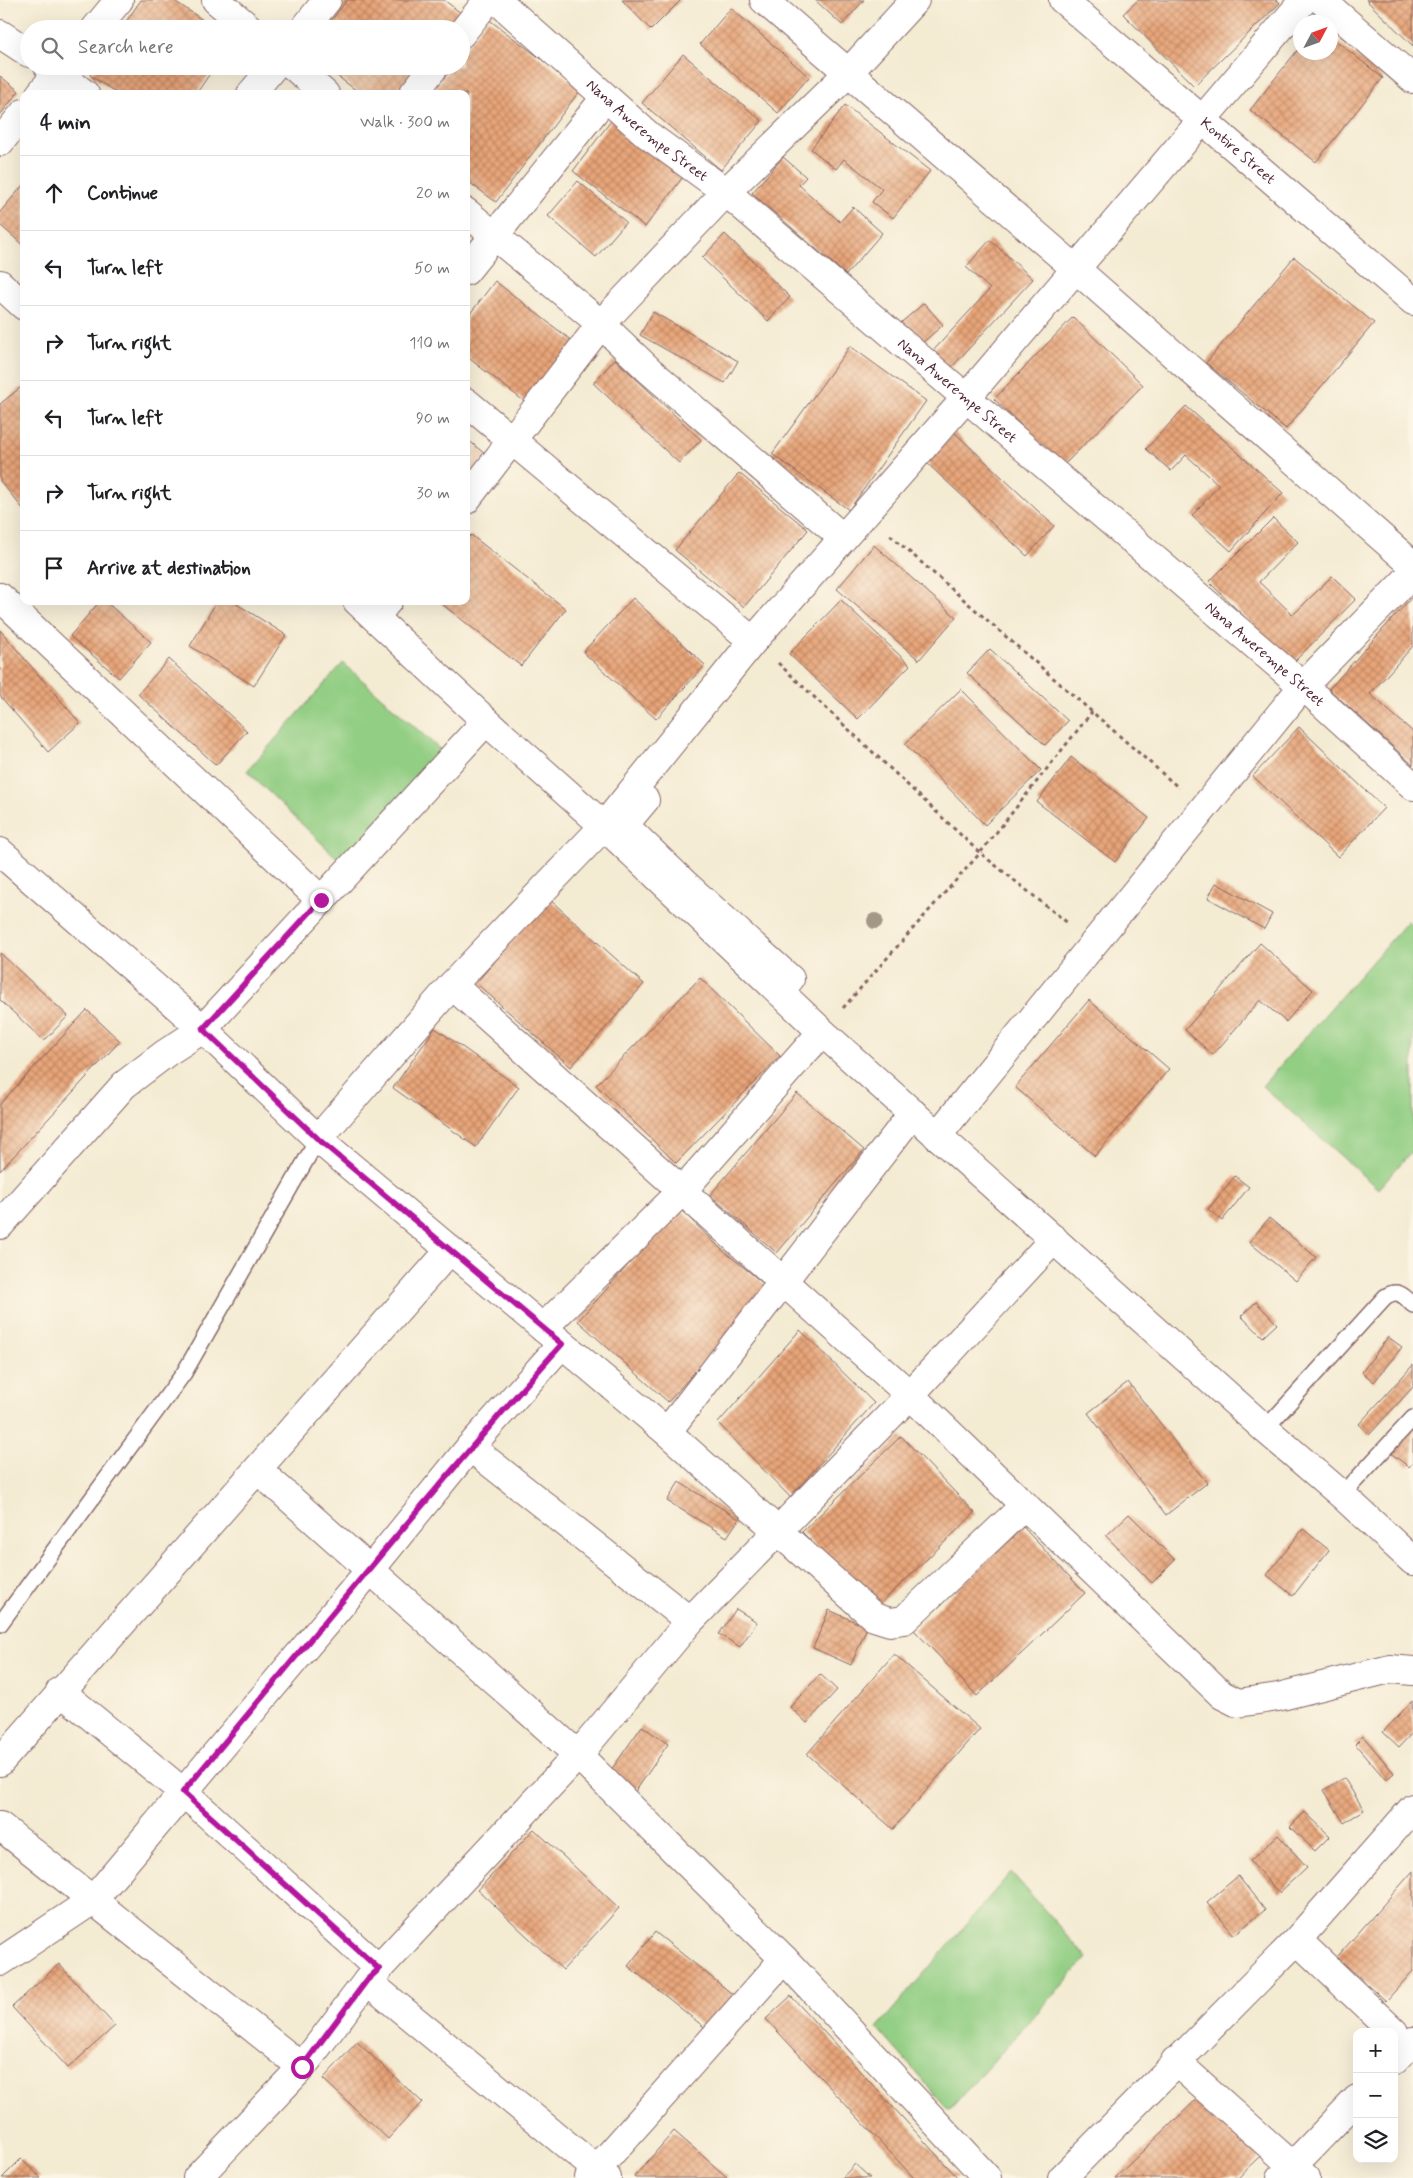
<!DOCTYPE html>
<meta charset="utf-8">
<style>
body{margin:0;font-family:Mynerve,sans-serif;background:#f6f6f6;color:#202124}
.controls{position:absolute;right:15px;bottom:15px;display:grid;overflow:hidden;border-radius:10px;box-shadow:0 5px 20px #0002}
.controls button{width:45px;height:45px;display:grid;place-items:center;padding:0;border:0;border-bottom:1px solid #e0e0e0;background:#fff;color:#202124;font:25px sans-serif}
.compass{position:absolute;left:1293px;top:15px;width:45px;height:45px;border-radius:50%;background:#fff;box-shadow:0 5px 20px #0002;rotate:49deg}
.stop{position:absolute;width:15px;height:15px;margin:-11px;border:4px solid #b5179e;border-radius:50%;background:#fff}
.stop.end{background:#b5179e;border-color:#fff;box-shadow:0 1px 5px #0008}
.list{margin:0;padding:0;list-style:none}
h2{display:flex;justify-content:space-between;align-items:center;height:65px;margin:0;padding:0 20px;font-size:21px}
h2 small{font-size:16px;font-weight:400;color:#757577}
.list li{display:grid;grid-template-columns:32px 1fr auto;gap:15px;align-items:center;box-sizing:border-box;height:75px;padding:0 20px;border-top:1px solid #e0e0e0}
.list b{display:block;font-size:19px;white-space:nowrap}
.list em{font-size:16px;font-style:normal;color:#757577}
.icon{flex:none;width:28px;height:28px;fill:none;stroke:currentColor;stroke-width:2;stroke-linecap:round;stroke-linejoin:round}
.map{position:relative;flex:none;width:1413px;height:2178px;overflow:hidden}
.search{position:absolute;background:#fff;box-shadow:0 5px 20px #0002;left:20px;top:20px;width:450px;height:55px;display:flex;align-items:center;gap:12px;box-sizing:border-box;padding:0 18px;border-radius:28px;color:#757577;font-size:19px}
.panel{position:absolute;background:#fff;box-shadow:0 5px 20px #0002;left:20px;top:90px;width:450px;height:515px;border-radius:10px}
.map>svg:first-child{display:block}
</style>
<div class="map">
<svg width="1413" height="2178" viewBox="0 0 1413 2178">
<defs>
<pattern id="building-cross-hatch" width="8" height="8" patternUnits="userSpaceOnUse" patternTransform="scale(1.25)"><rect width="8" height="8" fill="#e8a579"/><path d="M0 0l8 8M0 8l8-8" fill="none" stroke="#be8663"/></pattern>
</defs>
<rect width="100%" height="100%" fill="#fcf5e5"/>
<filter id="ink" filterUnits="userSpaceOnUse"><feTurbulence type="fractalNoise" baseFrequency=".02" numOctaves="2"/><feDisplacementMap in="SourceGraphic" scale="10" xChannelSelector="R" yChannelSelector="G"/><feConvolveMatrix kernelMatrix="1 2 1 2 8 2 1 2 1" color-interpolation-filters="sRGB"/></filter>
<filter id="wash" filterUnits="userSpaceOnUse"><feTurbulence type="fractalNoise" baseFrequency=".0096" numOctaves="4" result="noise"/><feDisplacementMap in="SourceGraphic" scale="20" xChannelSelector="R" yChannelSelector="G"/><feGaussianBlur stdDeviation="1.12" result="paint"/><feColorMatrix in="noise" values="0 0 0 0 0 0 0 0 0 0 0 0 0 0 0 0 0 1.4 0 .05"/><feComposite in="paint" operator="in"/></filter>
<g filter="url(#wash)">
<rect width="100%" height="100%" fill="#f4ebd3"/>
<path fill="#92ce83" stroke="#6e7657" d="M343,663L444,753L340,861L247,771Z
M1408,921L1413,926V1150L1378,1189L1262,1086Z
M1011,1872L1087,1958L949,2110L877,2028Z"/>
<g id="blocks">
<path fill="url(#building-cross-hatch)" d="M141,0H173L216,29H121Z
M347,0H444L462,14L450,29H325Z
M622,0H681L651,30Z
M815,0H864L842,25Z
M1138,0H1277L1280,3L1194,86L1123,14Z
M1366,0H1413V46Z
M731,8L809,77L778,113L700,44Z
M488,19L581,89L496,202L466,180V94H431L452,66H461V54Z
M1330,36L1383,78L1316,162L1250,110L1300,47V52H1330Z
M683,54L762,121L721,170L642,103Z
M96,66H215L196,94H118L90,75Z
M324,66H422L402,94H361Z
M0,76L19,91L0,115Z
M845,105L930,171L893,218L872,202L882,189L844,159L836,169L811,149Z
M614,117L686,173L645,227L573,171Z
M783,157L806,177L799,185L840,222L853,207L882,233L846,275L752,193Z
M578,181L626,222L596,257L548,216Z
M24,184V246L0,225V212Z
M725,234L790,297L768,321L702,258Z
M990,240L1033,279L950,369L932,352L990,289L966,267Z
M1294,257L1374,323L1286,429L1206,363Z
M495,281L576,344L529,405L466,356V319Z
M924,303L943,325L915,349L896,327Z
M653,312L738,361L725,383L640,335Z
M1073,317L1143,385L1063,466L994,399Z
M850,346L926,401L849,510L772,454Z
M615,359L701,440L679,463L593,383Z
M21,387L24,390V510L0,481V404Z
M1186,406L1283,493L1231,551L1192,516L1219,485L1186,455L1171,471L1146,449Z
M954,432L1054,526L1027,556L926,462Z
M466,438L486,455L466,478Z
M739,473L808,530L744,607L675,550Z
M1273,518L1298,542L1259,582L1293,615L1332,576L1356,599L1292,664L1209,582Z
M471,535L566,609L521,666L438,601H466V540Z
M874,545L956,617L919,660L837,589Z
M1413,596V646L1370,694L1413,732V765L1329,689Z
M633,598L705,665L656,719L583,652Z
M841,600L910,665L858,719L789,654Z
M100,601H105L151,642L119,678L70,636Z
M217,601H232L286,635L254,686L190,646Z
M0,630L80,723L48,752L0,696Z
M990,649L1068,721L1045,745L967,673Z
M169,659L247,731L216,765L138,694Z
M961,689L1041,770L985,825L905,744Z
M1299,727L1384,808L1338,857L1253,776Z
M1071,757L1149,818L1115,862L1037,802Z
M1216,883L1272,914L1264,929L1208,898Z
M549,899L644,984L571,1067L476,983Z
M1260,943L1313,990L1286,1022L1260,1000L1213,1055L1185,1030Z
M0,953L68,1016L44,1041L0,1000Z
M700,978L780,1056L676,1163L596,1085Z
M1089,1000L1169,1069L1095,1156L1015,1087Z
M87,1010L120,1041L0,1171V1104Z
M435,1028L519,1087L476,1147L393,1088Z
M797,1093L864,1150L777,1253L710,1195Z
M1235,1176L1249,1187L1222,1221L1208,1209Z
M679,1208L720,1248L769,1288L668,1402L578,1321Z
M1269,1218L1316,1257L1296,1281L1249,1242Z
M1256,1302L1277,1324L1263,1337L1241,1316Z
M800,1330L874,1403L790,1497L718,1423Z
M1388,1337L1402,1347L1374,1382L1362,1372Z
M1413,1365V1387L1369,1435L1359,1424Z
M1128,1382L1207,1483L1166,1515L1088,1413Z
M1413,1427V1462L1409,1467L1392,1454Z
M901,1436L975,1513L876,1608L802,1532Z
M679,1482L739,1519L727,1537L667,1501Z
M1129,1514L1175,1560L1152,1583L1106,1536Z
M1023,1527L1085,1593L977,1696L914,1630Z
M1303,1529L1329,1550L1293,1596L1267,1575Z
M736,1609L757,1622L740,1647L719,1634Z
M829,1610L867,1627L851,1665L813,1648Z
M894,1654L980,1729L893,1829L807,1754Z
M820,1674L837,1690L807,1723L790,1707Z
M1412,1701L1413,1732L1399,1747L1383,1732Z
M642,1726L668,1744L635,1792L609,1773Z
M1363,1736L1394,1773L1386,1780L1355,1744Z
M1344,1778L1364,1810L1344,1823L1324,1790Z
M1305,1812L1330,1836L1315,1851L1290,1827Z
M534,1829L619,1908L563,1970L478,1890Z
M1278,1835L1307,1867L1279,1893L1250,1861Z
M1413,1871V1971L1386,2001L1337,1957Z
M1238,1876L1265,1910L1234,1935L1207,1902Z
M655,1932L736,1997L709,2031L628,1966Z
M59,1964L115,2026L68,2068L12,2007Z
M791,1996L958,2178H914L766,2019Z
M357,2042L422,2102L388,2139L323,2079Z
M1201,2095L1261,2156L1238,2178H1115Z
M674,2131L728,2178H635L634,2177Z
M21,2159L41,2178H2Z
M855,2164L870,2178H842Z"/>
</g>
</g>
<g filter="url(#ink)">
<use href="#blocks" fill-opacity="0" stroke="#866666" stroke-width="1"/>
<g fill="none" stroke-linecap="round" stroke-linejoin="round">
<g stroke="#866666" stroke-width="18">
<path id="service" d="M1265,1429L1385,1297C1398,1288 1404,1296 1413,1305
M1342,1495L1413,1418
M0,1624L184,1373L318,1139"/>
</g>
<g stroke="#866666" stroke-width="30">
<g id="minor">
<path d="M216,0L250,29"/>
<path id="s1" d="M497,0L648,135L726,192L1311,693L1413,786"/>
<path d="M764,0L1076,269L1413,565"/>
<path id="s2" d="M1063,0L1413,301"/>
<path d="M1321,0L1413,79"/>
<path d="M95,29L119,0"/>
<path d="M304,29L327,0"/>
<path d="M0,34L29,53"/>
<path d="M461,34L488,0"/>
<path d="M48,66L85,94"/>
<path d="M293,66L325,94"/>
<path d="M40,94L63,66"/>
<path d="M251,94L274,66"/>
<path d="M413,94L435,66"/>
<path d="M0,142L24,113"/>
<path d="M466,212L601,324L649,370L843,538"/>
<path d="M466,271L605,98"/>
<path d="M466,402L753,641"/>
<path d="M466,500L601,324L726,192L848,73L915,0"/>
<path d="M0,597L321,900"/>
<path d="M375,617L388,601"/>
<path d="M645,800L624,825L686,885L790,979"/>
<path d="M0,852L203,1029L318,1139L667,1432L874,1617L890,1622L904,1620L1025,1505"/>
<path d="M452,985L910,1395L1222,1695L1238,1703L1278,1697L1390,1669L1413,1671"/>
<path d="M937,1136L1303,686L1413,573"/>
<path d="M318,1139L452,985L604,826L753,641L966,398L1304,0"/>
<path d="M0,1225L124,1085L166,1053L203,1029L486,721"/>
<path d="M543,1328L682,1191L822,1032"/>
<path d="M667,1432L913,1113"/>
<path d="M470,1447L690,1621"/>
<path d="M258,1470L578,1755L784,1959L987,2178"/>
<path d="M60,1691L183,1792L379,1969"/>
<path d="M0,1762L450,1250"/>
<path d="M0,1826L302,2067"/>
<path d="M1297,1940L1394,2032"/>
<path d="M0,1962L93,1900L371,1569L470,1447L562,1344"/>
<path d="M367,1981L607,2178"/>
<path d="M1175,2061L1306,2178"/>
<path d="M1394,2061L1413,2041"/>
<path d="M197,2178L302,2067L367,1981L578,1755L690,1621L910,1395L1054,1239"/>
<path d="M589,2178L784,1959"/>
<path d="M1062,2178L1297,1940L1413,1808"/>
<path d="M1281,2178L1357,2099"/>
</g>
</g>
<g stroke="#866666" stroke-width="30">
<path id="tertiary" d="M0,284L24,306
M357,601L486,721L604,826L822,1032L1265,1429L1342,1495L1413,1561"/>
</g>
<path stroke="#866666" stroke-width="3" stroke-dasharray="4 4" stroke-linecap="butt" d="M890,535L1179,788
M778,663L980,853L1069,924
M843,1008L980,853L1092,712"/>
<use href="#service" stroke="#fff" stroke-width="15"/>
<use href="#minor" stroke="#fff" stroke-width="28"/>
<use href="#tertiary" stroke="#fff" stroke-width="28"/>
</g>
<circle fill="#a39885" cx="875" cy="921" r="8"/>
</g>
<g fill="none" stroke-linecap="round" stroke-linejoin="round" filter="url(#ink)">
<path stroke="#b5179e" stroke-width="6" d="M302,2067L367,1980L379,1969L183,1792C309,1642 432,1490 562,1344L318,1139L203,1029L321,900"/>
</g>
<g text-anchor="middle" stroke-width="4" stroke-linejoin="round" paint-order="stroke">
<g font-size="15" fill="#4a1f2b" stroke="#fcf5e5">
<text dy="5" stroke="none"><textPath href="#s1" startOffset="199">Nana Awerempe Street</textPath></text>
<text dy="5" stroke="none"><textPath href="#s2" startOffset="231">Kontire Street</textPath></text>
<text dy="5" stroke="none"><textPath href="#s1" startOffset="604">Nana Awerempe Street</textPath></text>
<text dy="5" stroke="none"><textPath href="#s1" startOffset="1009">Nana Awerempe Street</textPath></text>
</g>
</g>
</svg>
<div class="controls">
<button>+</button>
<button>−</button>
<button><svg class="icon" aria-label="layers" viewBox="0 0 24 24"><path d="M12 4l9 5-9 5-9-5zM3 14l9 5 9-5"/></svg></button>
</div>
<svg class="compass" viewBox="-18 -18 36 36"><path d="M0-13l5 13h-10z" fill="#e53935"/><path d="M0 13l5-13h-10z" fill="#757577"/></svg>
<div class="stop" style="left:302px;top:2067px"></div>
<div class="stop end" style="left:321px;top:900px"></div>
<div class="search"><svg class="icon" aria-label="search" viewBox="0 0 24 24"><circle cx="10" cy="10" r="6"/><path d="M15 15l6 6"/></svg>Search here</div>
<section class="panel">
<h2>4 min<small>Walk · 300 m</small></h2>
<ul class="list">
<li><svg class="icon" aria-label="ahead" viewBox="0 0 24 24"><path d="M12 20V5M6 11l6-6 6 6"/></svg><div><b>Continue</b></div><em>20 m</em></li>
<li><svg class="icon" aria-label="left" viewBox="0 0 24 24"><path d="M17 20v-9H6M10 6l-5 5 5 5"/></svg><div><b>Turn left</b></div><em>50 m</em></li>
<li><svg class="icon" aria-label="right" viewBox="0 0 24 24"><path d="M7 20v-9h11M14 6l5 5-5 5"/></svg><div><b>Turn right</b></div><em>110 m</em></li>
<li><svg class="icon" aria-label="left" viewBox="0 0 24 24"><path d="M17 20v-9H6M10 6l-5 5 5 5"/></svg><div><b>Turn left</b></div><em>90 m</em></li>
<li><svg class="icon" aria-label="right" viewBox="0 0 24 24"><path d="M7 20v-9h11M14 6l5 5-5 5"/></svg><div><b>Turn right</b></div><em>30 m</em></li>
<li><svg class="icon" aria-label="arrive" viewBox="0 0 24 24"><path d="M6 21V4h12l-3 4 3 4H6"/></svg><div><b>Arrive at destination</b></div></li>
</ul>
</section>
</div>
